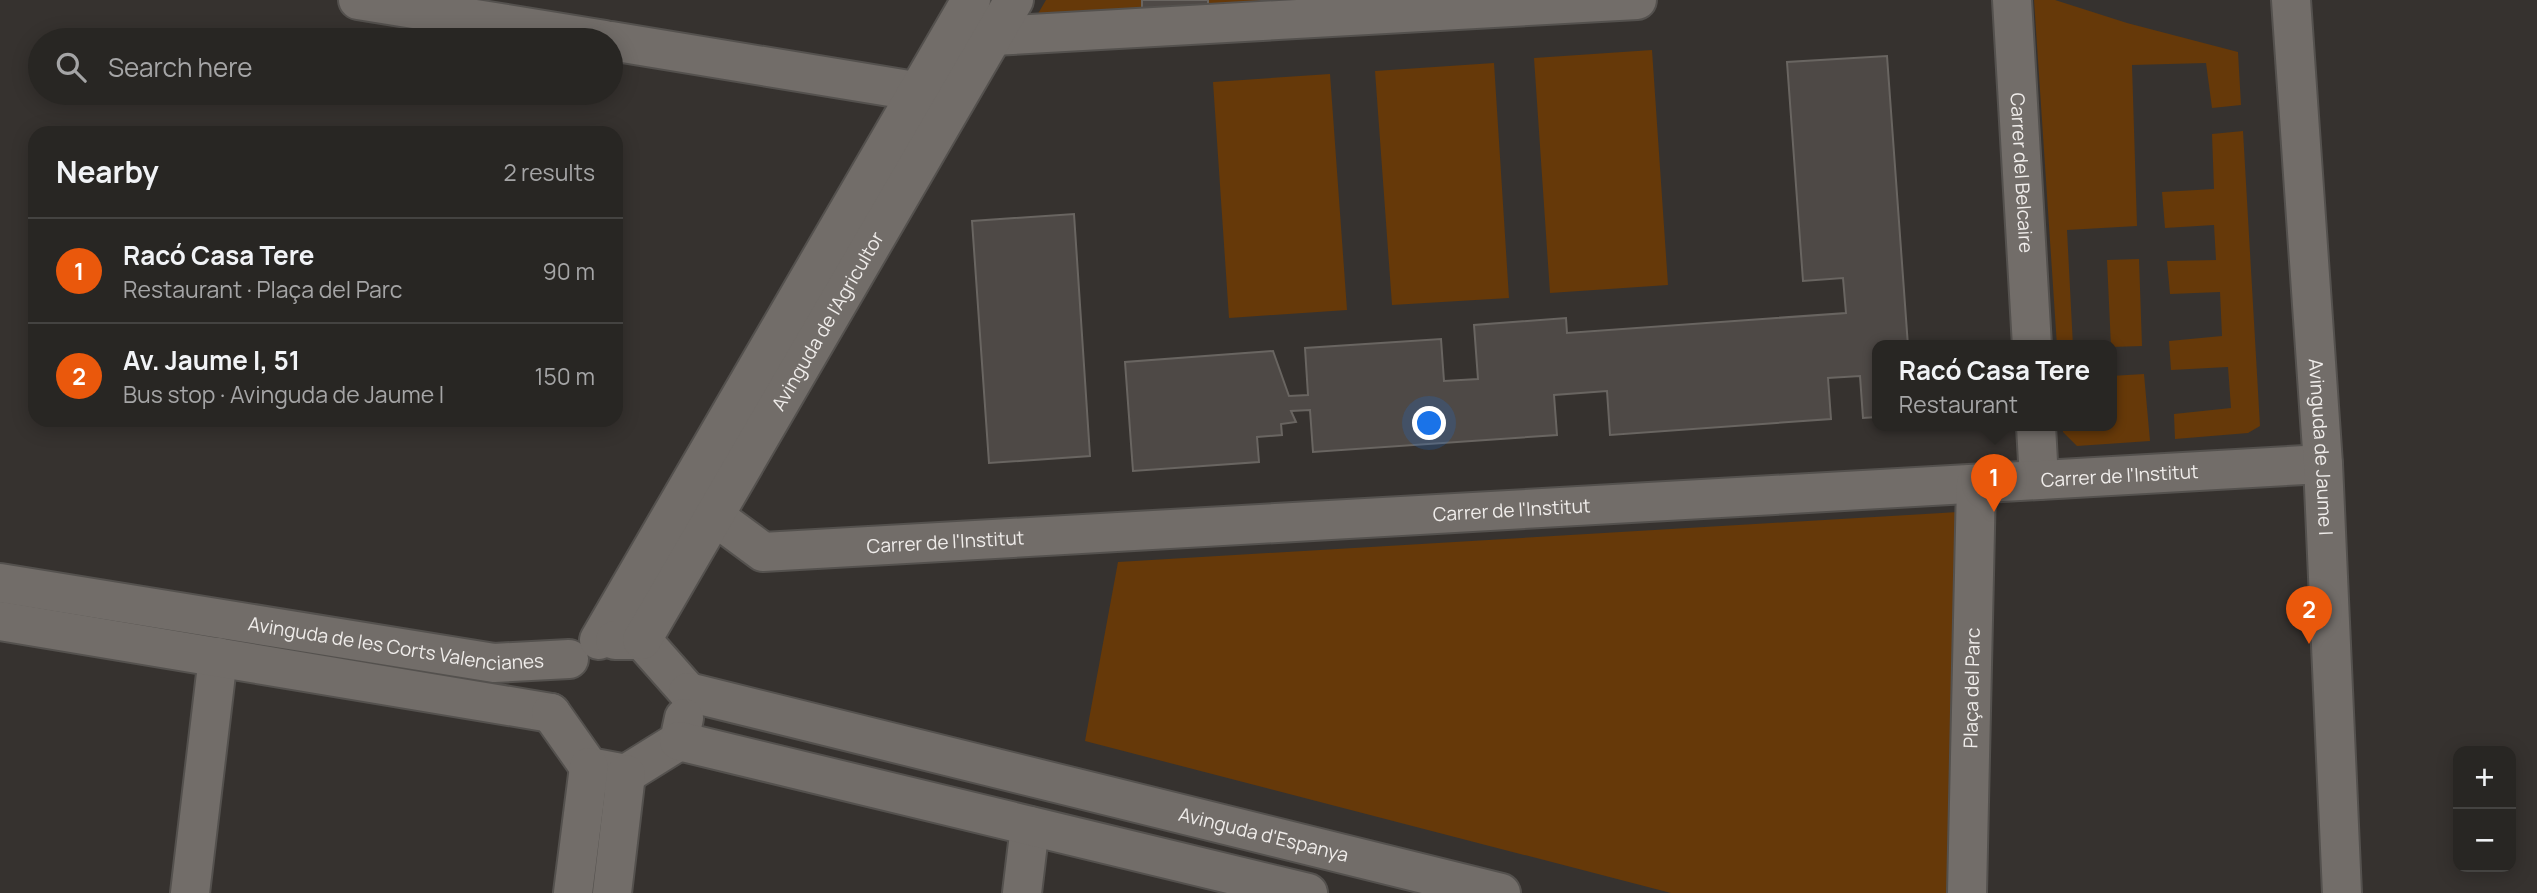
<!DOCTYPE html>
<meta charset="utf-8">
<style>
body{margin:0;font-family:Manrope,sans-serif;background:#302e2b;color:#f1f3f6}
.controls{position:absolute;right:21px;bottom:21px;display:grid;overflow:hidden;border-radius:14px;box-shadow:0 4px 18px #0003}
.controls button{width:63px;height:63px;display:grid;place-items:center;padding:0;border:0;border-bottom:2px solid #444341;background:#282623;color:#f1f3f6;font:35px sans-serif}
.you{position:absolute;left:1430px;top:424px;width:24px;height:24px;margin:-18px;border:5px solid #fff;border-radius:50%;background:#1a73e8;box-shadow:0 0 0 10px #1a73e833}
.badge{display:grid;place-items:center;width:46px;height:46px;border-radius:50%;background:#ea580c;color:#fff;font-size:23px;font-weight:700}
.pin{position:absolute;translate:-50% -58px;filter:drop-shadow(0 2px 4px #0008)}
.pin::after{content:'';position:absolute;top:37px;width:24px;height:21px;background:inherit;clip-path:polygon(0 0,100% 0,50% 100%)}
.popup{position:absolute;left:1872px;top:340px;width:245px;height:91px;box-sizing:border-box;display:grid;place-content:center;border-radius:14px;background:#282623;filter:drop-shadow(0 2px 5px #0005);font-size:23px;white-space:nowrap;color:#a5a5a6}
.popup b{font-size:26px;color:#f1f3f6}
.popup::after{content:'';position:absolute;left:50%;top:100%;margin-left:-14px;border:14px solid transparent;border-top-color:#282623}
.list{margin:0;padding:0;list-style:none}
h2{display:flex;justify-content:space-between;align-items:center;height:91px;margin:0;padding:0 28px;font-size:30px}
h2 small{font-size:23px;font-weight:400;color:#a5a5a6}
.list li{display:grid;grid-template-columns:46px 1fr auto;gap:21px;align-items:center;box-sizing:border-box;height:105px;padding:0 28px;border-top:2px solid #444341}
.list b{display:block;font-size:26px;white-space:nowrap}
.list p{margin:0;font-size:23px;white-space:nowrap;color:#a5a5a6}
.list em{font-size:23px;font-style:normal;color:#a5a5a6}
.icon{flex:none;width:38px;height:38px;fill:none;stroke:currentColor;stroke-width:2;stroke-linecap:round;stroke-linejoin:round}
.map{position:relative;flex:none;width:2537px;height:893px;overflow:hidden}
.search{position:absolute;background:#282623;box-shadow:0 4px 18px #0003;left:28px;top:28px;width:595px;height:77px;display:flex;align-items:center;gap:18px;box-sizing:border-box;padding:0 24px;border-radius:38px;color:#a5a5a6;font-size:26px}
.panel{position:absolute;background:#282623;box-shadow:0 4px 18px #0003;left:28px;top:126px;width:595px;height:301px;border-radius:21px}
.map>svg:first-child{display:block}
</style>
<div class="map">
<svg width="2537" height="893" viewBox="0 0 2537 893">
<rect width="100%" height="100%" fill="#36322f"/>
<path fill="#663909" d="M1046,0H1470L1029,29Z
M2034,0H2055L2127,23L2238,52L2241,105L2212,108L2206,63L2132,65L2137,226L2067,230L2073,346H2057Z
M1652,50L1668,285L1550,293L1534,58Z
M1494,63L1509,298L1392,305L1375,71Z
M1330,74L1347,310L1229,318L1213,82Z
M2243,131L2260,426L2248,433L2175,439L2174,414L2231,408L2228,367L2171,370L2169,341L2222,336L2220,292L2170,294L2167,261L2216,260L2214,225L2165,228L2162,192L2214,189L2212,134Z
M2139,259L2142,346L2111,347L2107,260Z
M2144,374L2150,441L2077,446L2063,432V426H2111V376Z
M1975,511L1954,893H1671L1085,741L1118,562Z"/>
<path fill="#4e4946" stroke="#696561" stroke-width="2" d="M1142,0H1208V10L1142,14Z
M1887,56L1908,346H1877V417L1863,418L1860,376L1828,378L1831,419L1610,435L1607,391L1554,395L1557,435L1313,452L1310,410L1291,411L1296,422L1281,424L1282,435L1257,437L1259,462L1133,471L1125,362L1273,351L1289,396L1308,395L1305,348L1441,339L1444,381L1478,379L1474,325L1566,318L1567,333L1846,313L1843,278L1803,281L1787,62Z
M1074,214L1090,456L989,463L972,221Z"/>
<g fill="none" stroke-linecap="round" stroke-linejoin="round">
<g stroke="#54514e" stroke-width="42">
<g id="street">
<path d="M358,0L605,40"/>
<path id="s1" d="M2012,0L2032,346"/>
<path d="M993,36L1637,0"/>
<path d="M611,41L951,97"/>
<path d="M2036,426L2039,480"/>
<path id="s2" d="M713,515L763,552L2323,464"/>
<path d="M190,893L218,657"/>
<path d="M1022,893L1030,826"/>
<path id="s3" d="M1967,893L1976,484"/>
</g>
</g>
<g stroke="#54514e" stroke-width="42">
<g id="secondary">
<path id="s4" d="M2291,0L2323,464L2342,893"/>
<path id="s5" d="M0,583L494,663L569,659"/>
<path d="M0,621L551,713"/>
<path d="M599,640L971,0"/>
<path d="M615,640H642L688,692"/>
<path id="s6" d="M642,640L1014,0"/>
<path id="s7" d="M688,692L1501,893"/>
<path d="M551,713L589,767L626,774L679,741L684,718"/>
<path d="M679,741L1308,893"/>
<path d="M573,893L589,767"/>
<path d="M612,893L626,774"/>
</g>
</g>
<use href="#street" stroke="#726d69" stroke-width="38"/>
<use href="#secondary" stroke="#726d69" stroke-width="38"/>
</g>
<g text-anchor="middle" stroke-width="7" stroke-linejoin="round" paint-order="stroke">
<g font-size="19" fill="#efecea" stroke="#36322f">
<text dy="7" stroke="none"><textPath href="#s1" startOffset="173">Carrer del Belcaire</textPath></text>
<text dy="7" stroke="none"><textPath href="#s6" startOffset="369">Avinguda de l'Agricultor</textPath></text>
<text dy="7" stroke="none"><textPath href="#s4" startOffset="448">Avinguda de Jaume I</textPath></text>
<text dy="7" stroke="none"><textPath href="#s2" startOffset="1421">Carrer de l'Institut</textPath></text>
<text dy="7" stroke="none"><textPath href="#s2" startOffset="812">Carrer de l'Institut</textPath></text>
<text dy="7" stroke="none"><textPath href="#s2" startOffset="245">Carrer de l'Institut</textPath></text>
<text dy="7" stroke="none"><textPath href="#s5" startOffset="401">Avinguda de les Corts Valencianes</textPath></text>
<text dy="7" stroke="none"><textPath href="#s3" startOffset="205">Plaça del Parc</textPath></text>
<text dy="7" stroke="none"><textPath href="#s7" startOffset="593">Avinguda d'Espanya</textPath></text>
</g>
</g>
</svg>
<div class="controls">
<button>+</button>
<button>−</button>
</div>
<div class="you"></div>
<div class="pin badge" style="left:1994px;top:512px">1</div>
<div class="popup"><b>Racó Casa Tere</b>Restaurant</div>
<div class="pin badge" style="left:2309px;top:644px">2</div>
<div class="search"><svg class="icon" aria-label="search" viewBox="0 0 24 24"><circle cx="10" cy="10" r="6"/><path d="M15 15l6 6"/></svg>Search here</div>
<section class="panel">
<h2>Nearby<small>2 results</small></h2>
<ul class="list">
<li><span class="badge">1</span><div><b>Racó Casa Tere</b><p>Restaurant · Plaça del Parc</p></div><em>90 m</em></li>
<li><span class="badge">2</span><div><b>Av. Jaume I, 51</b><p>Bus stop · Avinguda de Jaume I</p></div><em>150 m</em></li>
</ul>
</section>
</div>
